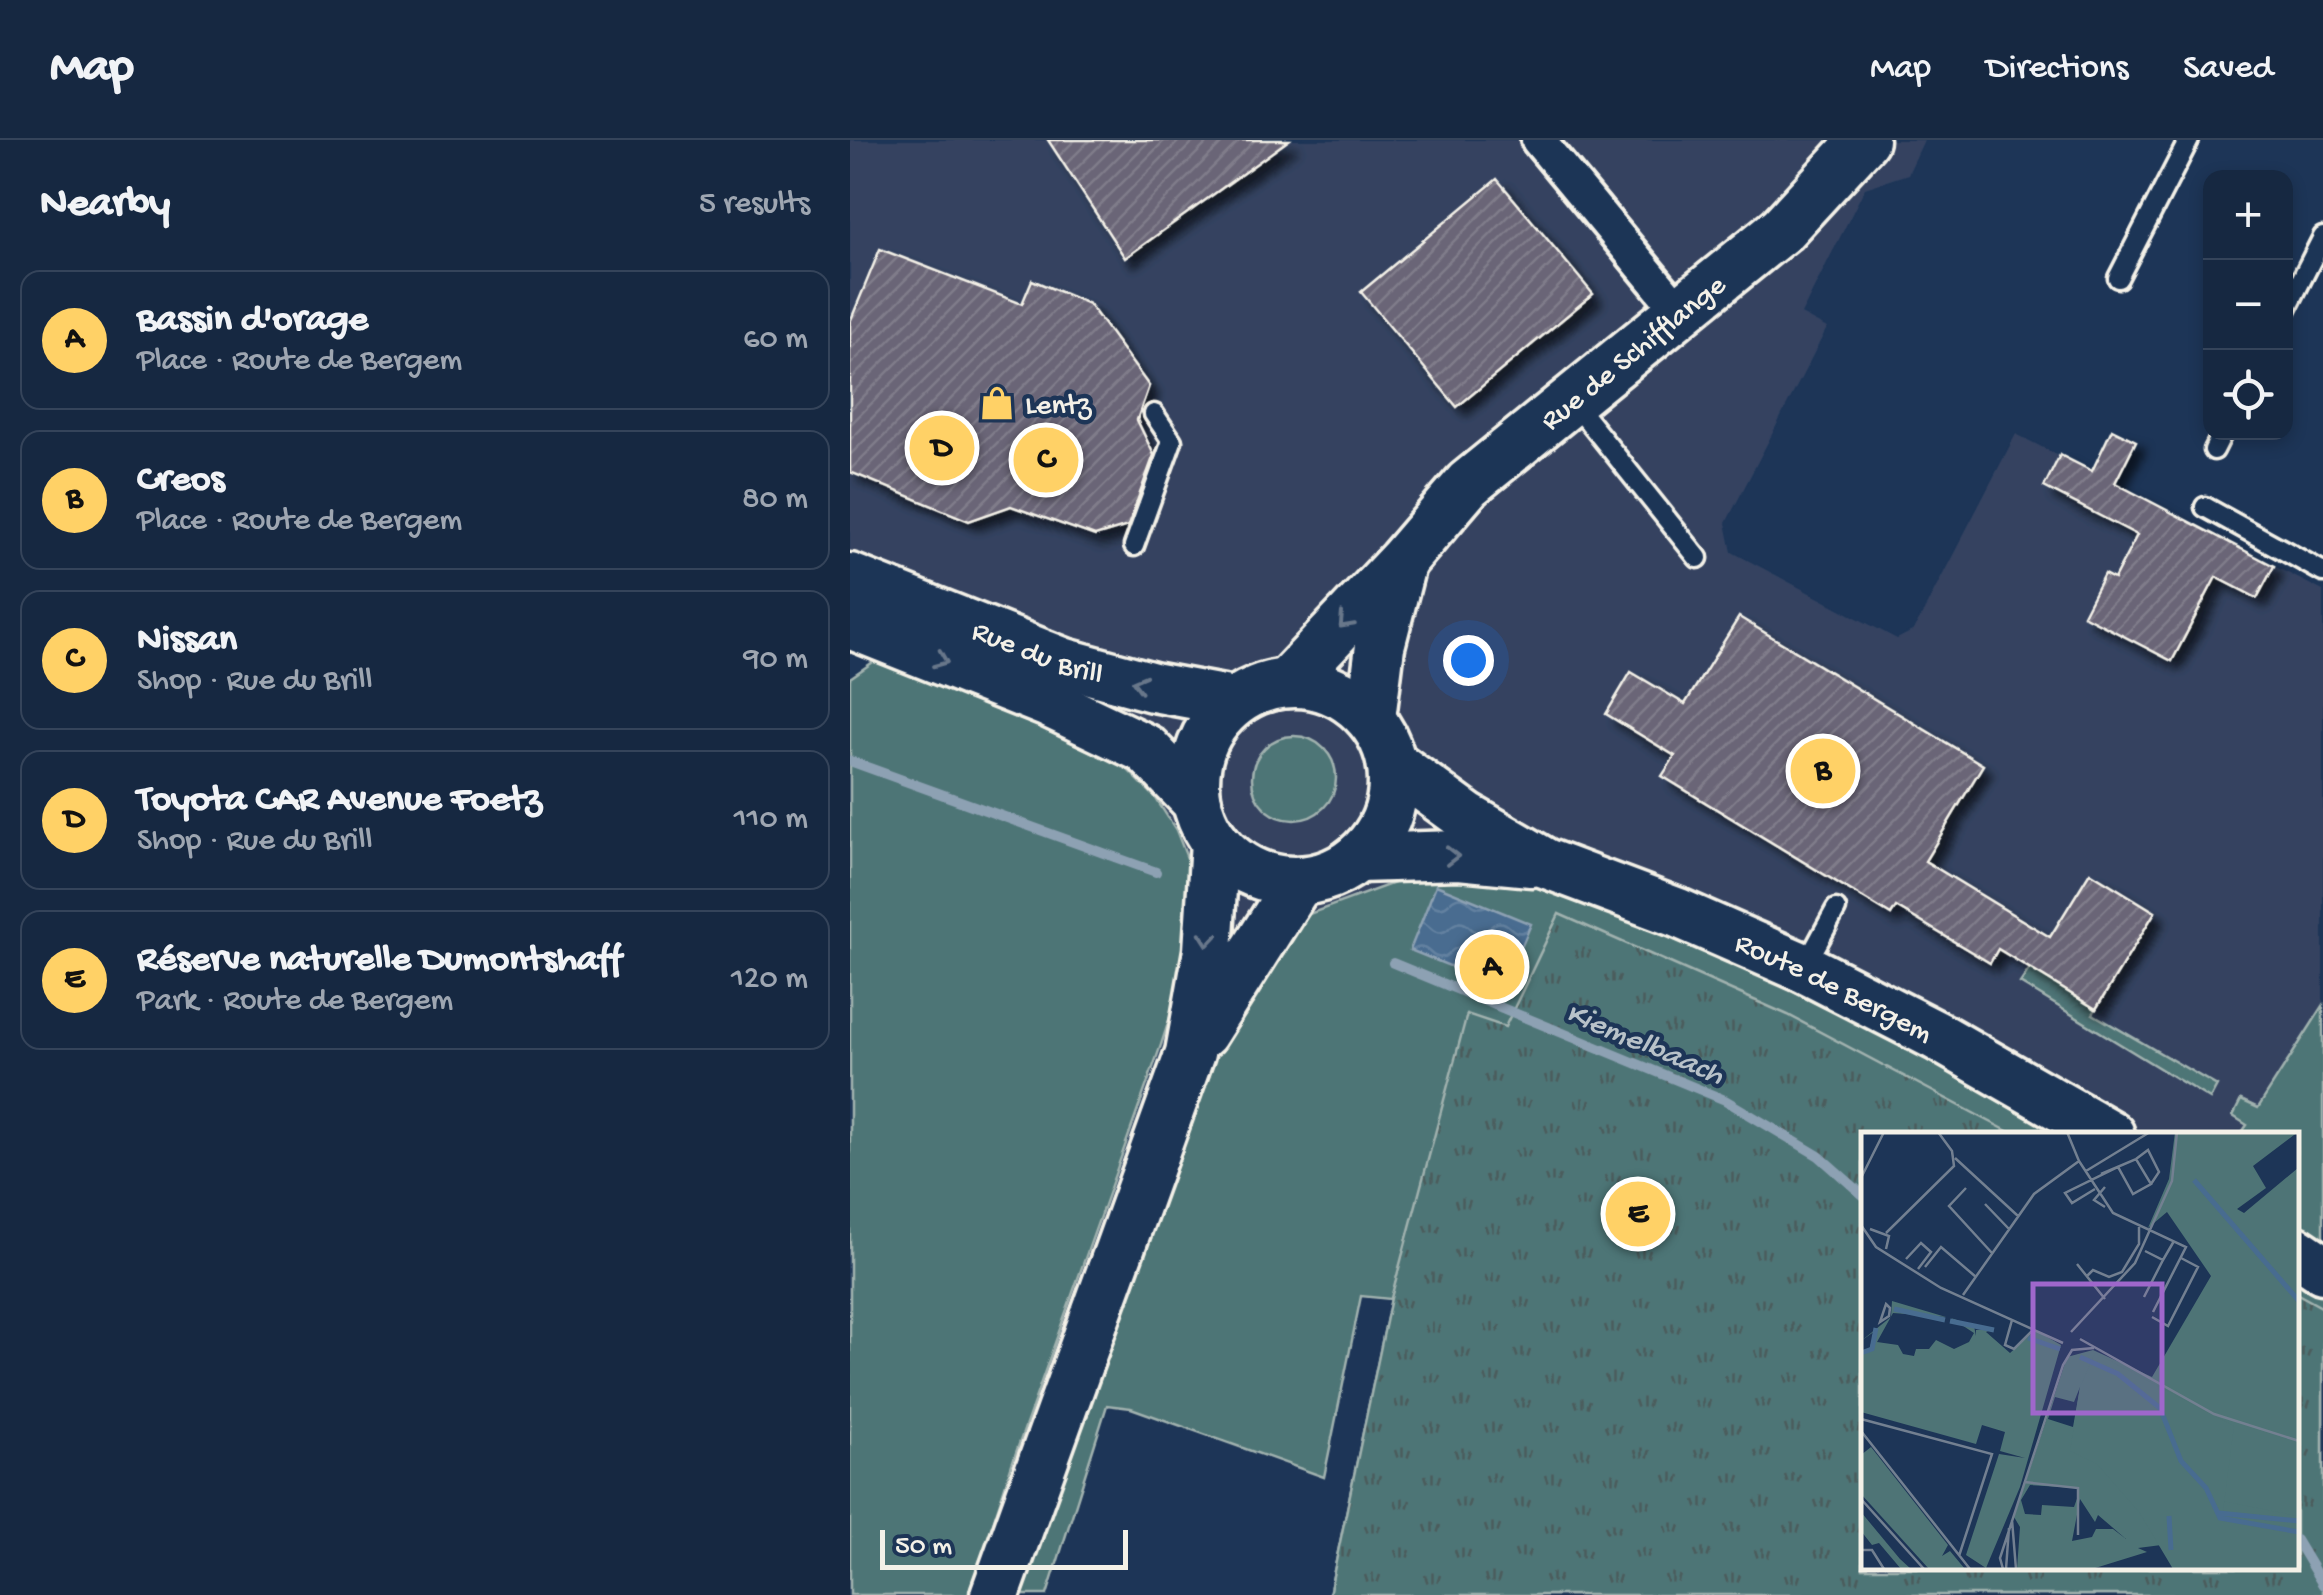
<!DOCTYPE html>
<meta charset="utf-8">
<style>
body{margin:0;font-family:"Gochi Hand",sans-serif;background:#23344c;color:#f1f3f6}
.controls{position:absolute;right:30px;top:30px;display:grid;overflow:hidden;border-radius:20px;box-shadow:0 5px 15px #0003}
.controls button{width:90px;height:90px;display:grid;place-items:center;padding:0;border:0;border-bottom:2px solid #35445a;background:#162841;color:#f1f3f6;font:50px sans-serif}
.scale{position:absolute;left:30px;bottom:25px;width:248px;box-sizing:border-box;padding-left:10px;border:5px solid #f4f1e8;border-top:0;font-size:28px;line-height:35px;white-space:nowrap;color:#f4f1e8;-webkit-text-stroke:8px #1d3557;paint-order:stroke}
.you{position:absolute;left:618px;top:520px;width:35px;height:35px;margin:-25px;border:8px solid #fff;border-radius:50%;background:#1a73e8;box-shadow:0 0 0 15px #1a73e833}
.badge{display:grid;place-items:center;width:65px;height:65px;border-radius:50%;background:#ffd166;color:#111;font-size:32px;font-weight:700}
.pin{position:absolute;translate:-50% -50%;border:5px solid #fff;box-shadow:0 2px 10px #0006}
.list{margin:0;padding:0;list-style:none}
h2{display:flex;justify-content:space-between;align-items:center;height:130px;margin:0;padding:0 40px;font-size:42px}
h2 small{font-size:32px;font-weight:400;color:#9ea6b1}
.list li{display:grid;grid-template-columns:65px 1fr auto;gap:30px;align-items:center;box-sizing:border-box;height:140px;margin:0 20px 20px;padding:0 20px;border:2px solid #35445a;border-radius:20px}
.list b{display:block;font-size:38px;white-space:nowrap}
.list p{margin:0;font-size:32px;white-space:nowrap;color:#9ea6b1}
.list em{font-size:32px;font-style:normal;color:#9ea6b1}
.icon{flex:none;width:55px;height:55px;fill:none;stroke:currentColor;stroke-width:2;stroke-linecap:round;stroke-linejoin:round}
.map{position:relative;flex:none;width:1473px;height:1455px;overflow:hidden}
header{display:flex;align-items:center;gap:60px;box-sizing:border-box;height:140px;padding:0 50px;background:#162841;border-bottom:2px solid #35445a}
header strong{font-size:48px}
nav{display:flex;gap:55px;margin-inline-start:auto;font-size:35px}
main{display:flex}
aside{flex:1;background:#162841}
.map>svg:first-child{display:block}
</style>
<header>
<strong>Map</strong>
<nav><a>Map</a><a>Directions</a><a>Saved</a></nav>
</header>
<main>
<aside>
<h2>Nearby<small>5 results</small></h2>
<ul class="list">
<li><span class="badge">A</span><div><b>Bassin d'orage</b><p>Place · Route de Bergem</p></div><em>60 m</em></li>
<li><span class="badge">B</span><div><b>Creos</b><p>Place · Route de Bergem</p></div><em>80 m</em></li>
<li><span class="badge">C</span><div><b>Nissan</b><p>Shop · Rue du Brill</p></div><em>90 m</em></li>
<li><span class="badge">D</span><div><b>Toyota CAR Avenue Foetz</b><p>Shop · Rue du Brill</p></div><em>110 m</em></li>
<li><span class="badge">E</span><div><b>Réserve naturelle Dumontshaff</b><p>Park · Route de Bergem</p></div><em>120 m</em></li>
</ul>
</aside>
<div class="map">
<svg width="1473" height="1455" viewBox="0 0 1473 1455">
<defs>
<pattern id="park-tufts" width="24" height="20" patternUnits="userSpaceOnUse" patternTransform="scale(2.5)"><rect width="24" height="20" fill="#4e7476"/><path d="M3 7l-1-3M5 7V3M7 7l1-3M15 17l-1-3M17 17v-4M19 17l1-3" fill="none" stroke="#4b5c5c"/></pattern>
<pattern id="water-waves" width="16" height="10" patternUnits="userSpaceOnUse" patternTransform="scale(2.5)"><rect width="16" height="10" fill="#486c90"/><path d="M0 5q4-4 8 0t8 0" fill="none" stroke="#6381a0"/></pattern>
<pattern id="building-hatch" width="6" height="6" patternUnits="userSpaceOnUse" patternTransform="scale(2.5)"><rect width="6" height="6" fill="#6a6577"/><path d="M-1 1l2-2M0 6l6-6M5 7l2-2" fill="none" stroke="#807c8a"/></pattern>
<filter id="shadow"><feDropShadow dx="9" dy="9" stdDeviation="5" flood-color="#0009"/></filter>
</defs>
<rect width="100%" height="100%" fill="#1d3557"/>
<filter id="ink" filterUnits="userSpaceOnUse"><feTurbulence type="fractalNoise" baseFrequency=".01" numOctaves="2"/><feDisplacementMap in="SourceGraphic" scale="20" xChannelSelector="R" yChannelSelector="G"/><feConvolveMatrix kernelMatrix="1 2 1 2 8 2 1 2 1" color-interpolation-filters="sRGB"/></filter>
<g filter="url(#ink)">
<path fill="#344361" d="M0,0H1074L1058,34L1015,48L951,174L977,188L876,383L882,412L1047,499L1064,490L1166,294L1473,451V866L1408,969L1392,960L1383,976L1397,986L1390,995H1208L1058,909L907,834L736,761L559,737L448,778L395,824L347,759L339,724L326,690L305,657L275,627L240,604L0,424Z"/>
<path fill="#4e7476" stroke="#a1b2af" stroke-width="2.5" d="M29,518L240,604L275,627L305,657L326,690L339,723L347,759L344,803L311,905L162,1324L120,1455H0V538Z
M402 638a42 42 0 1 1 84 0a42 42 0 1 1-84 0Z
M600,734L681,744L736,761L907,834L1058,909L1208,995H1013V1428H1446V995H1390L1397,985L1383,976L1391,960L1408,968L1473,866V1455H479L541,1159L511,1156L474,1337L281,1268L257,1265L197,1455H146L340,913L448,778L560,737Z
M1180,828L1246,869L1243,874L1367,946L1360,959L1170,843Z"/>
<path fill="url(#park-tufts)" stroke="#a1b2af" stroke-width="2.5" d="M709,774L938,875L1165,995H1013V1428H1446V1153L1473,1168V1455H479L541,1158L617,874L655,887Z"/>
<path fill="url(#water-waves)" stroke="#8da1b3" stroke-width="2.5" d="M586,745L681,784L654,848L560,810Z"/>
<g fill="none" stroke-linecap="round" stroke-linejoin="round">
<path stroke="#8da1b3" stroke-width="10" d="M0,621L306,732
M543,823L875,960L969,1016L1013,1055
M1446,1400L1473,1445"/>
</g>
<path fill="url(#building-hatch)" stroke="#f4f1e8" stroke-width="2.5" filter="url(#shadow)" d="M198,0H439L275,118Z
M647,39L743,154L607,267L511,152Z
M30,109L172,164L182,140L239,164L299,246L287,280L304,315L278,386L245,396L161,366L119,381L0,332V182Z
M1262,289L1286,301L1265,343L1424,426L1407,458L1366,437L1322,521L1233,475L1254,434L1264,439L1287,395L1194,347L1210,315L1242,331Z
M889,477L1133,625L1075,721L1200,797L1240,732L1305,772L1246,869L1148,809L1140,823L1046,767L1041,775L812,636L825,616L756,574L781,532L835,564Z
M633,809L661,820L651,844L623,834Z"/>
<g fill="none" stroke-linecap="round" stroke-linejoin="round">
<g stroke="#f4f1e8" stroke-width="25">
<path id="service" d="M1268,138L1339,0
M1436,170L1473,97
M723,262L848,418
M1364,310L1373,292
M1355,367L1473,432
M284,406L322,301L304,274
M954,828L986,769"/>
</g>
<g stroke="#f4f1e8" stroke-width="40">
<path id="minor" d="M688,0L831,173"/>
</g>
<g stroke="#f4f1e8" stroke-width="55">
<g id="secondary">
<path id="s1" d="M0,438L215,523L303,547L384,562"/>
<path d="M0,484L199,563L296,609L347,662"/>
<path id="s2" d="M437,543L552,421L618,344L932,89L1014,0"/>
<circle cx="444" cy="642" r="99"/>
<path d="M521,578L530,506L551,424"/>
<path id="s3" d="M542,623L616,677L695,723L828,773L954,828L1087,896L1260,995"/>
<path d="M508,718L609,715L681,722"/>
<path d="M353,893L449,741"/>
<path d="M1446,1111L1473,1129"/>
<path d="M145,1455L340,913L358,811L365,702"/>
</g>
</g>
<use href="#service" stroke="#1d3557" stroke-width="18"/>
<use href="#minor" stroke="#1d3557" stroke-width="32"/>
<use href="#secondary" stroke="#1d3557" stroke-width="48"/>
</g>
<defs><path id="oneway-chevron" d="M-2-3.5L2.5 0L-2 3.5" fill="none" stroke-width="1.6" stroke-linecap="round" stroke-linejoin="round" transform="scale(2.5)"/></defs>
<g stroke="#68778a">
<use href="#oneway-chevron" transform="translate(495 482) rotate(133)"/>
<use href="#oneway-chevron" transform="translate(91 520) rotate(22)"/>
<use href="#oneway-chevron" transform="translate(289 543) rotate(-165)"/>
<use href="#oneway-chevron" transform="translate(602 716)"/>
<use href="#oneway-chevron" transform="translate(358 799) rotate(95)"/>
</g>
</g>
<defs>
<g id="shop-bare" transform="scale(2.7)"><path d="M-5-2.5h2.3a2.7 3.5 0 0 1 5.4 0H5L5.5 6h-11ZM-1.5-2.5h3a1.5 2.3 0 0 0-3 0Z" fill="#ffd166" stroke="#1d3557" stroke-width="2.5" paint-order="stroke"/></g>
</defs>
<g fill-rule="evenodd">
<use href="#shop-bare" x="147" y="263"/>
</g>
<g text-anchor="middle" stroke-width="9" stroke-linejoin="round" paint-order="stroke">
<g font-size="30" fill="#f4f1e8" stroke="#1d3557">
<text dy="10" stroke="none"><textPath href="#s2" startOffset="480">Rue de Schifflange</textPath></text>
<text dy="10" stroke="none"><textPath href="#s1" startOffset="202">Rue du Brill</textPath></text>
<text dy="10" stroke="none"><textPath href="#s3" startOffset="498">Route de Bergem</textPath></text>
</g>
<g font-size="30" fill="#f4f1e8" stroke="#1d3557" text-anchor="start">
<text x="175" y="273">Lentz</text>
</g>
<g font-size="32" font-style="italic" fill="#b8c2c9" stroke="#1d3557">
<text transform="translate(796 901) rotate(23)" y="11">Kiemelbaach</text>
</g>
</g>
<g transform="translate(1011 992)">
<rect width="438" height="438" fill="#1d3557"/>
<path d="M314,0H437L392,34L405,56L376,77L383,81L437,36V433L410,426L418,432L345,437L321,414L308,412L277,416L286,420L231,437H156L159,395L153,385L206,225L232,218L291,245L350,144L306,80L287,96L308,47ZM219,255L212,295L187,287L194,265L213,270ZM169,353L216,356L218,361L213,375L181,373L180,383L164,382L160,368ZM219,367L234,390L237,383L265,407L252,397H235L231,405L211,409ZM31,169L85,185L32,181L16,210L37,213L42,222L53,224L55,217H68L75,208L93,217L108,210L113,201L90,186L113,194L115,204V198L133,196L125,200L149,221L174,198L200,213L159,355L125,436L105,423L138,322L164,326L139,319L144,300L121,293L115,312L0,280V219L8,218L14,199L0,209L30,185ZM10,315L87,413L81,424L89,419L104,437H68L0,362V323ZM0,380L39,427L50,437H40L18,411L11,413L0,399Z" fill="#4e7476" fill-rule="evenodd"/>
<path d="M361,369L437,384V410L372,400L355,374Z" fill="#4e7476"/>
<path d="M234,221L373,294L362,379L407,389L437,386V437H312L278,380L236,332L209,319L219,255Z" fill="#4e7476"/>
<path fill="none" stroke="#486c90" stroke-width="5" d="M333,48L438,169M33,177L84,188M89,189L133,198M167,206L199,217M0,221L11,217L15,196M219,225L257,242L299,276L320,329L345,356L359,386L438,400M358,381L438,389M308,384L310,418"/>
<path fill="none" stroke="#738091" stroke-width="2.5" d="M94,26L157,84M275,27L287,18L298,40L290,52M218,29L252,81L325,115L292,180M225,39L289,0M0,46L23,0M244,55L233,68L244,75M105,56L88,74L131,121M234,57L211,71L204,61L257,35L272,62L290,52L275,27L240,42M124,72L148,97M0,93L15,115L80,156L202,211M9,97L28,104L25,117M25,101L93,34L91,19L77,0M284,119L302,128L313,109M45,127L60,111L70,120L57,137M216,132L244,167M64,135L80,115L115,145M226,144L232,138L248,145L261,140L278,112V95M102,163L173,62L218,29L206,0M283,165L302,128M25,172L29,176L28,184L19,190ZM291,185L307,194L337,135L320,126M151,188L144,213L153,217L172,198M210,200L274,131L311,49L316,0M219,207L353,282L438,309M0,287L131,322L98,424M0,299L109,437M163,350L217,356V403M0,367L63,437M151,388L155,437M0,418H11L23,437M142,437L139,426L202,233L211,218L233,216M145,437L148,396"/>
<path fill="#9f67cb" fill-opacity="0.15" stroke="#9f67cb" stroke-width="5" d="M172,152H301V281H172Z"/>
<rect width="438" height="438" fill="none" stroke="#f4f1e8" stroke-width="5"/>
</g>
</svg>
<div class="controls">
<button>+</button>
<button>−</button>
<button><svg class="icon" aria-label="locate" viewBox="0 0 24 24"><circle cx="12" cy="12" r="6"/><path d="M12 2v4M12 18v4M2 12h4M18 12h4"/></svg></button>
</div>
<div class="scale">50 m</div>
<div class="you"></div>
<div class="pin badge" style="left:642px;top:827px">A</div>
<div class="pin badge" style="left:973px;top:631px">B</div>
<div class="pin badge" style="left:196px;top:320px">C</div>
<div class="pin badge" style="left:92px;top:308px">D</div>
<div class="pin badge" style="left:788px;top:1074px">E</div>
</div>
</main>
